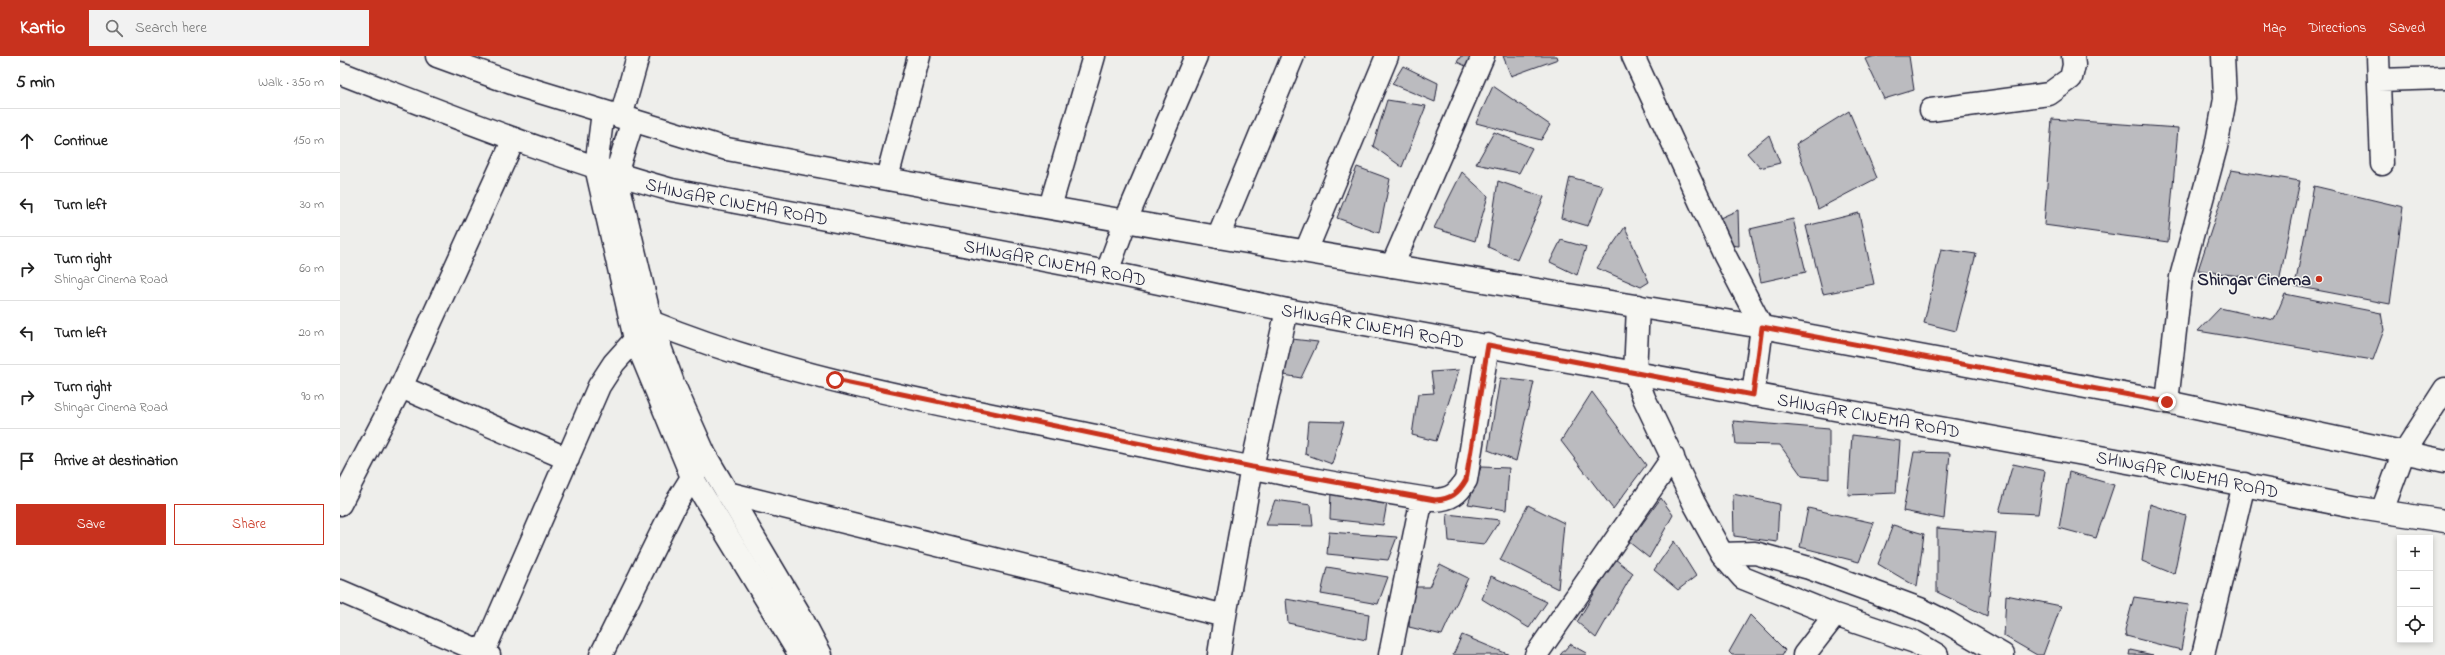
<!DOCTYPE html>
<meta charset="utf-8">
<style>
body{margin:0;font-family:"Indie Flower",sans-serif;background:#f2f2f2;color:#222}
.controls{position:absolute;right:12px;bottom:12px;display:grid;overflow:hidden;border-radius:0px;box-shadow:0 2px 6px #0003}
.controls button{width:36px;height:36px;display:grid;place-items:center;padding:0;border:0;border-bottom:1px solid #e0e0e0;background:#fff;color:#222;font:20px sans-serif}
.stop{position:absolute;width:12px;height:12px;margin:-9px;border:3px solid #c8321e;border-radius:50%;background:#fff}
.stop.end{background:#c8321e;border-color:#fff;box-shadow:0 1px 4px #0008}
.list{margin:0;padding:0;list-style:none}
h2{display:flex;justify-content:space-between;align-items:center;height:52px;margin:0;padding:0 16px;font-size:17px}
h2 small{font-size:13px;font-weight:400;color:#767676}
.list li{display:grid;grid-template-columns:26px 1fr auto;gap:12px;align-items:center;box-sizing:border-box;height:64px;padding:0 16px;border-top:1px solid #e0e0e0}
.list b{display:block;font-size:15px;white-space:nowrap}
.list p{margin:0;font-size:13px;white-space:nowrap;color:#767676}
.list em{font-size:13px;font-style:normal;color:#767676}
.actions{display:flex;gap:8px;padding:12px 16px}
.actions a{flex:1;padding:9px 0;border:1px solid #c8321e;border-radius:0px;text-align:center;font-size:14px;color:#c8321e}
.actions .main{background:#c8321e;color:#fff}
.icon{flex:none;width:22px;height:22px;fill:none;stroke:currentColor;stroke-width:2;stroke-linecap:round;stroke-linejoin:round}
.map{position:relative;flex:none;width:2105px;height:599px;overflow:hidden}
header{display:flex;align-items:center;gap:24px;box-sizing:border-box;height:56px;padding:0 20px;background:#c8321e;color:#fff}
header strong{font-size:19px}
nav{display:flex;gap:22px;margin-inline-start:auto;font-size:14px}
.search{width:280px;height:36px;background:#f2f2f2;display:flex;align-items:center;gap:10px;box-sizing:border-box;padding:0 14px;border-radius:0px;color:#767676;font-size:15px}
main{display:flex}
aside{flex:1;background:#fff}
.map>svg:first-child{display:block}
</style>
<header>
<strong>Kartio</strong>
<div class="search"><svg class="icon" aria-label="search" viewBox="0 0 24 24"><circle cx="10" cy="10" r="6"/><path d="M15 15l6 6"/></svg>Search here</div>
<nav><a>Map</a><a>Directions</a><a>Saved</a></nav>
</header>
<main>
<aside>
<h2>5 min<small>Walk · 350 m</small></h2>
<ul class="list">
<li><svg class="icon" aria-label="ahead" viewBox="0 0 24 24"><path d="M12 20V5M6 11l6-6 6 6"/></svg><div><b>Continue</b></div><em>150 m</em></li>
<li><svg class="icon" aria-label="left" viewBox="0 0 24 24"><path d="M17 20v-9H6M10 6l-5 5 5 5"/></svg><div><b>Turn left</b></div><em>30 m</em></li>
<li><svg class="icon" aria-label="right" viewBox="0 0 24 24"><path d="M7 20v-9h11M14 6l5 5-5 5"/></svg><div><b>Turn right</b><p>Shingar Cinema Road</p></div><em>60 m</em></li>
<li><svg class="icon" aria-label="left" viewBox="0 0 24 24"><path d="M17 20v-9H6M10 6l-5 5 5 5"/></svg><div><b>Turn left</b></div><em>20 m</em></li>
<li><svg class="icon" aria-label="right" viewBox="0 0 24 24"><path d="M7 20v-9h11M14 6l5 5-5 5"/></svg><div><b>Turn right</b><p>Shingar Cinema Road</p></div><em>90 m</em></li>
<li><svg class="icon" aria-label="arrive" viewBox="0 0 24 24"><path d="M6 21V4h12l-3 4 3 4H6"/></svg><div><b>Arrive at destination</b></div></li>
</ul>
<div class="actions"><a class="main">Save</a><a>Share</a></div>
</aside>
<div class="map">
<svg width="2105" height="599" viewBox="0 0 2105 599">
<rect width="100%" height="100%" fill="#eeeeeb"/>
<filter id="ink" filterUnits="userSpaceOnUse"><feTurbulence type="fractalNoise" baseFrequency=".025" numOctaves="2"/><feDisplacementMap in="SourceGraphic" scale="8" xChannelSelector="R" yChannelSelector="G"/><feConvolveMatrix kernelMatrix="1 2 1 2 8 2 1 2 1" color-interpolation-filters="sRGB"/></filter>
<g filter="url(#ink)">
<path fill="#bbbbbf" stroke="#22223b" d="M1121,0H1135L1130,12L1117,6Z
M1163,0H1217L1218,3L1171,20Z
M1535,0H1569L1574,34L1544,43L1525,3Z
M1063,10L1098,27L1095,46L1052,28Z
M1153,30L1210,69L1201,84L1136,67Z
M1047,44L1086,50L1062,111L1033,90Z
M1509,55L1537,122L1478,153L1456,88Z
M1712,63L1838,72L1828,186L1704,169Z
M1154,76L1192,92L1179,117L1136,108Z
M1429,79L1440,107L1420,112L1407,97Z
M1017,111L1050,123L1039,177L997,162Z
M1891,114L1960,125L1939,226L1858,214Z
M1122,116L1148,140L1135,185L1094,172Z
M1230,121L1263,130L1248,170L1221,162Z
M1158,125L1204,141L1177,204L1148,191Z
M1974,130L2063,151L2050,248L1955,230Z
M1398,154L1399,190L1389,189L1380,162Z
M1519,157L1534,228L1483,238L1466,170Z
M1453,163L1466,216L1421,226L1410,173Z
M1285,171L1309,226L1301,231L1257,212Z
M1221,184L1246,191L1237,219L1210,206Z
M1601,193L1636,198L1616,275L1584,267Z
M1945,238L2041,257L2044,274L2033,304L1858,275L1880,252L1934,264Z
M952,283L978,286L961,322L944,319Z
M1119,314L1096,385L1072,379L1078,338L1094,337L1091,316Z
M1160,322L1194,326L1176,405L1148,394Z
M1252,336L1306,409L1273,453L1221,385Z
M968,365L1004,366L992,408L965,398Z
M1393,365L1489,373V423L1462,420L1440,389L1396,388Z
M1512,379L1560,385L1556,437L1508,439Z
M1574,396L1610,397L1604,463L1563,455Z
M1673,408L1705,415L1698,458L1659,456Z
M1141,411L1169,412L1166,454L1128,448Z
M1729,416L1774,429L1756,482L1719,472Z
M991,435L1047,447L1043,469L990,463Z
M1393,438L1439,448L1437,486L1394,480Z
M1321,442L1333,459L1309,502L1289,486Z
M935,444L971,449L973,470L926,469Z
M1810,448L1846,460L1834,518L1802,505Z
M1188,449L1224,467L1218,533L1160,504Z
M1468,452L1534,467L1519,506L1460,491Z
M1107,458L1160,464L1144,489L1109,485Z
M1553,469L1584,478L1577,531L1538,508Z
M1597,472L1656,477L1647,560L1597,536Z
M989,476L1057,481L1048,504L987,498Z
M1334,485L1356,520L1338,534L1314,514Z
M1275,503L1293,517L1256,582L1237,566Z
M1100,508L1128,522L1102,579L1069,571L1072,531H1089Z
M987,511L1048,521L1038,548L981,538Z
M1151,520L1207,546L1189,572L1142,543Z
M1666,539L1721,550L1703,599H1697L1664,580Z
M1794,541L1849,549L1841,594L1786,580L1785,574Z
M946,543L1029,558L1026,584L948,567Z
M1410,559L1445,594L1442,599H1392L1389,596Z
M1122,579L1170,599H1113Z
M1230,588L1246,597L1245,599H1220Z
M1790,594L1813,599H1789Z"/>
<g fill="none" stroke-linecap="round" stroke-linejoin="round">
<g stroke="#22223b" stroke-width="25">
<path id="street" d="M2038,0L2042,108
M2039,24L2105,22
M1591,54L1709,38L1731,22L1734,9L1733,0
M281,61L298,0
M547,122L579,0
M710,151L754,0
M878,181L953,0
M966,195L1047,0
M1052,210L1143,0
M767,216L786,164L856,0
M1298,250L1295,318L1304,342L1354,447L1382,498L1403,522L1495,559L1575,586L1597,599
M61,331L228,403
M1827,346L1841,221L1876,91L1885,43L1883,0
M387,437L885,560L912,411L947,254
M0,448L61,331L174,83
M2042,455L2063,398L2105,333
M1382,498L1415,497L1469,512L1580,553L1608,567L1663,599
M0,535L149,599
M142,599L259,330L274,307L311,266C441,319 583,345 721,373C845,398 970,425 1095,444C1111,443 1118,438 1126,424L1148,289
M261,599L336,447L361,407
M879,599L885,560
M1050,599L1082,442
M1196,599L1333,401
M1464,599L1495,559
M1863,599L1904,428"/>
</g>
<g stroke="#22223b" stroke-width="25">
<g id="secondary">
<path d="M97,0L177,29L387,93L612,135L878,181L1422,271L1827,346L2105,405"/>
<path d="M1293,0L1385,200L1422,271L1413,339"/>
<path id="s1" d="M0,17C110,59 219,103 332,134L767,216L947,254L1804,409L2019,452L2105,465"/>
<path d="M263,56L256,111L295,283L352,421L460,599"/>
<path d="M293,64L276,118L311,266L333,327L365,399L460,559L481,599"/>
</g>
</g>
<use href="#street" stroke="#f6f6f2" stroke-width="22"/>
<use href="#secondary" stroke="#f6f6f2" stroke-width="22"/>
</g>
</g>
<g fill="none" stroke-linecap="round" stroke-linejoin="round" filter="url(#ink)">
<path stroke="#c8321e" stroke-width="5" d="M495,324L912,411L1095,444C1111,443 1118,438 1126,424L1148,289L1413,339L1422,271L1827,346"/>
</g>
<circle fill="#c8321e" stroke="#f6f6f2" stroke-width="1.5" cx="1979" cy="223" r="4"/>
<g text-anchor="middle" stroke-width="3" stroke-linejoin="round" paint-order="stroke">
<g font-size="18" fill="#22223b" stroke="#f6f6f2">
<text dy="6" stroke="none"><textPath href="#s1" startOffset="418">SHINGAR CINEMA ROAD</textPath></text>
<text dy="6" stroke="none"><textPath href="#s1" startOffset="742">SHINGAR CINEMA ROAD</textPath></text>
<text dy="6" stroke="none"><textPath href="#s1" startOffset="1066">SHINGAR CINEMA ROAD</textPath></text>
<text dy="6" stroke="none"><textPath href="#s1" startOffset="1570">SHINGAR CINEMA ROAD</textPath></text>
<text dy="6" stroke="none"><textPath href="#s1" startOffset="1894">SHINGAR CINEMA ROAD</textPath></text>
</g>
<g font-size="18" font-weight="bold" fill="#22223b" stroke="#f6f6f2" text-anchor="end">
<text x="1971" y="229">Shingar Cinema</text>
</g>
</g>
</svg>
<div class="controls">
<button>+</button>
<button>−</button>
<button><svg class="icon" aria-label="locate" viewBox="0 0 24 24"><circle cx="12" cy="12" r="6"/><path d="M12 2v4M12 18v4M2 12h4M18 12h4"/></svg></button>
</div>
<div class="stop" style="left:495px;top:324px"></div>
<div class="stop end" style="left:1827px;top:346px"></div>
</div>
</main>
